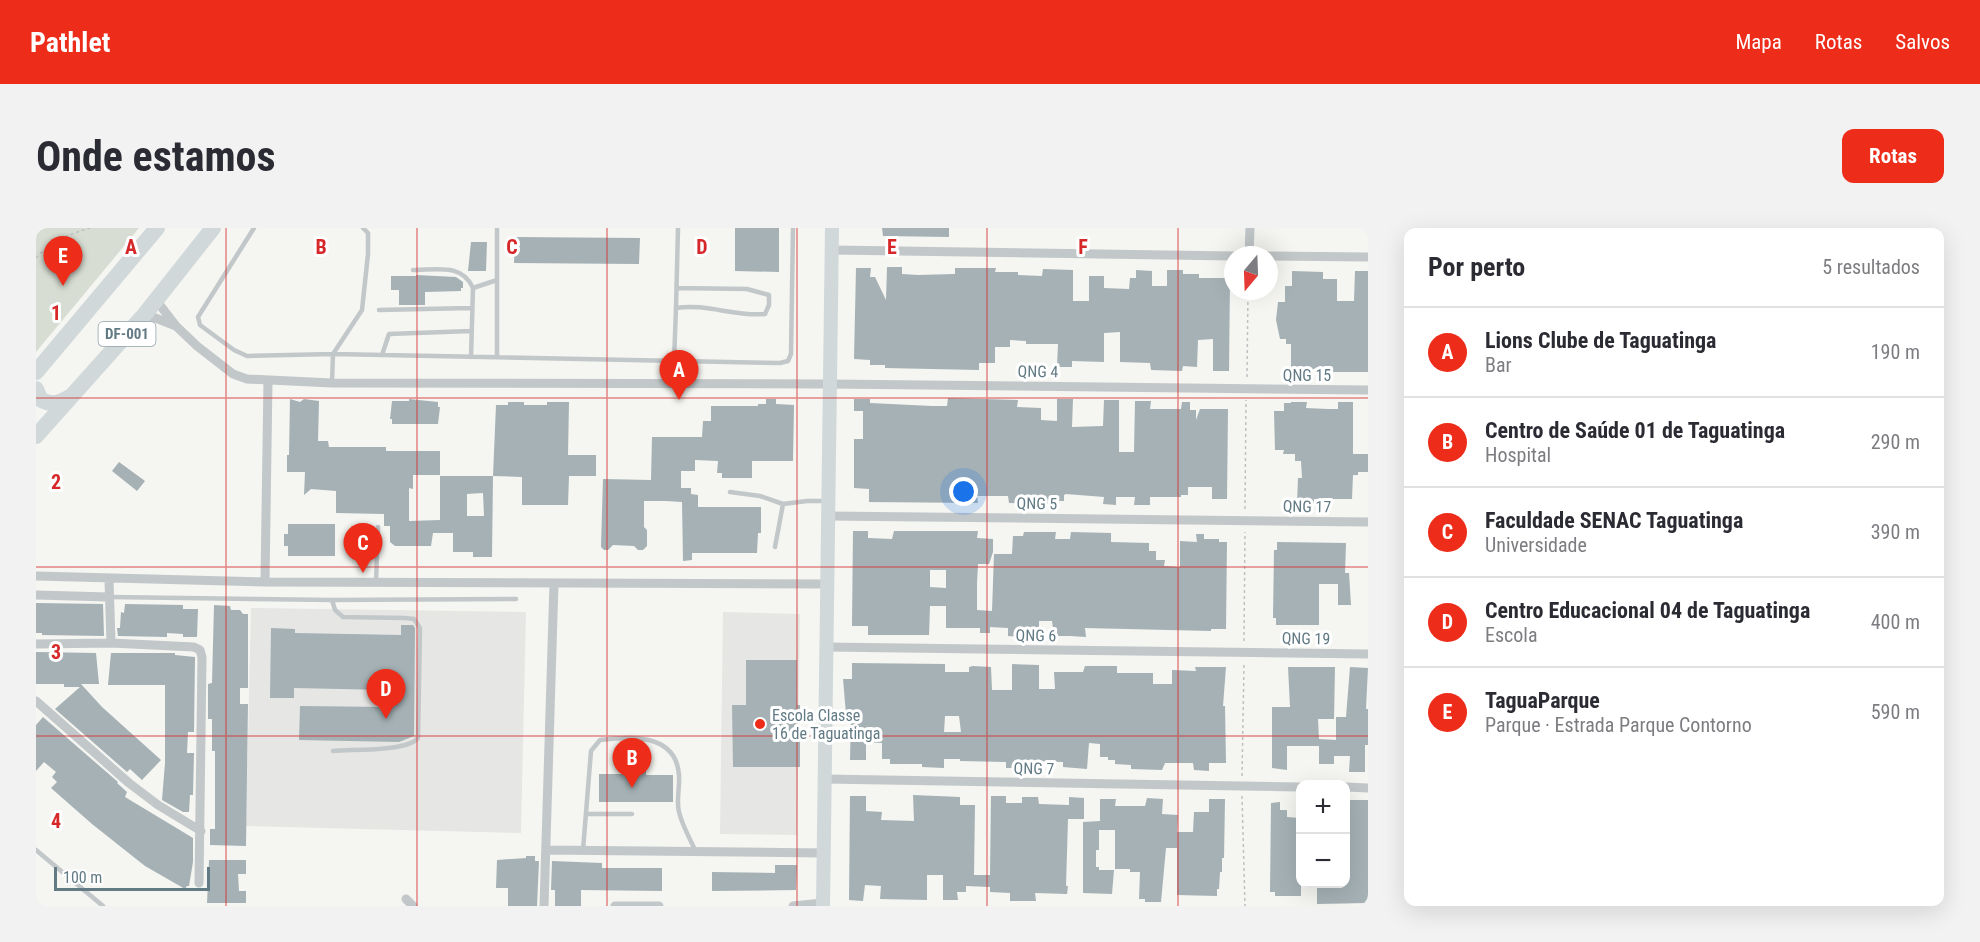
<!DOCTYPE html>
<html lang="pt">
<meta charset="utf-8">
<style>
body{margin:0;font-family:"Roboto Condensed",sans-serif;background:#f2f2f3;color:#2b2b33}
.controls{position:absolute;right:18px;bottom:18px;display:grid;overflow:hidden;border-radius:12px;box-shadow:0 6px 24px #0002}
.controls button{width:54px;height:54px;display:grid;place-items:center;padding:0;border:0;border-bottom:2px solid #e1e1e2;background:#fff;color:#2b2b33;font:30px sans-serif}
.compass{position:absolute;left:1188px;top:18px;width:54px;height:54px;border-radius:50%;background:#fff;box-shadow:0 6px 24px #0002;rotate:199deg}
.scale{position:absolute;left:18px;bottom:15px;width:156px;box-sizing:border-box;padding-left:6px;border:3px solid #627a84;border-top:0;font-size:16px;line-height:21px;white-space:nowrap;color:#627a84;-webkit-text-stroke:4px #fff;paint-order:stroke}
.you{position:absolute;left:928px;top:264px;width:21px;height:21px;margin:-15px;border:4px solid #fff;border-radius:50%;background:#1a73e8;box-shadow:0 0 0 9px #1a73e833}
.badge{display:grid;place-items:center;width:39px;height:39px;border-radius:50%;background:#ed2c19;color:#fff;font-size:20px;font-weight:700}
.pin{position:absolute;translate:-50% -50px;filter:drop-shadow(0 2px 3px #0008)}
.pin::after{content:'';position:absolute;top:32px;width:21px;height:18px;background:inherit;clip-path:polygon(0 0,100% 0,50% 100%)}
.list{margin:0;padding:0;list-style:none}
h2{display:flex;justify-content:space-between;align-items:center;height:78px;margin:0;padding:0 24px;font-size:26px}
h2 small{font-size:20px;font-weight:400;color:#7c7c81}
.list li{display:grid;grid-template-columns:39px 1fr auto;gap:18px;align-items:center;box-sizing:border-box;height:90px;padding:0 24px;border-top:2px solid #e1e1e2}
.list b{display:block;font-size:22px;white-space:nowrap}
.list p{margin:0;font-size:20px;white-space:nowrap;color:#7c7c81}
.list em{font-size:20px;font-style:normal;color:#7c7c81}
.map{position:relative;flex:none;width:1332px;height:678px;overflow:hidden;border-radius:12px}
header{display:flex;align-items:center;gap:36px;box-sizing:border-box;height:84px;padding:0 30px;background:#ed2c19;color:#fff}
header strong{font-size:28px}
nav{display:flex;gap:33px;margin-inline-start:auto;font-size:21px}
.intro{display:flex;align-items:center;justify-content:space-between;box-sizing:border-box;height:144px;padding:0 36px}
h1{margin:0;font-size:42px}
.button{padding:15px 27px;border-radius:12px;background:#ed2c19;color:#fff;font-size:21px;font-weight:700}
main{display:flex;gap:36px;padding:0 36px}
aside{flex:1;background:#fff;border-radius:12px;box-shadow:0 6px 24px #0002}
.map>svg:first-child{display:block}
</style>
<header>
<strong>Pathlet</strong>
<nav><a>Mapa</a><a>Rotas</a><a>Salvos</a></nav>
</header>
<div class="intro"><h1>Onde estamos</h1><a class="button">Rotas</a></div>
<main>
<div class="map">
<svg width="1332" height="678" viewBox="0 0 1332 678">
<rect width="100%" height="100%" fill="#f5f5f1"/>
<path fill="#e6e6e4" d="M215,380L490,384L485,605L210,598Z
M687,384L764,386L761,607L684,606Z"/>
<path fill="#d7ddd2" d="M0,0H103L0,124Z"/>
<path fill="#a5b1b5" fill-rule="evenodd" d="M699,0H743V44L699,43Z
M846,0H913V9L847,8Z
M479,9L604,10L603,36L478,35Z
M435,14H451L450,43H432Z
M851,39H866V46L882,47L919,46V40H960L959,44H982V47L1006,48L1007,41L1037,42V73H1053V48H1068V60L1093,61L1094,50H1100V42L1116,43V58H1131V42H1147V46H1163V50H1194L1193,143H1177V111L1162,112L1161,139L1147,138L1146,143L1115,142L1114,135L1084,134V104L1068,105V134L1036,133V139H1021L1022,116H990V113L974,112V119H959V135H943V142L849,140V137H834V132L818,131L820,40H835L834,49H839L850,72Z
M1256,43L1287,44V51H1301V73H1318L1319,43H1332V144H1287V141H1271V144H1255V116H1250V111H1244L1240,92L1242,74H1249V58H1256Z
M380,47L420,49L427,54V60H425V63L389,64V77H363V62H355V48H380Z
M912,170L982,172L981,179L1005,180V192L1021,193V171H1037L1036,199L1067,198L1068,172H1083V224H1098L1099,173H1115L1114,181H1145L1146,174H1154V182H1160V192L1164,181H1192L1191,271H1176V259H1152V267H1145V269H1114V277H1098L1099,269H1080V277L1067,276L1068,269L1030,266L1028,267V273H1020V276L973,275L972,268H941L942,275L833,274V261L818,260V211H827V183H818V171H834V175L896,178H911Z
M254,171L264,174L268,171L283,173L282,213H292L293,219H350V223H404V247H377V261L373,260V293L404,292V248H457L456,329H437V324H417V305H397L395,318H359L354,314V298H348V286L300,285V263L275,261L268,267L269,244H251V227H253ZM447,265L448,288H431V266Z
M373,171L402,174V179H404L402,196H356V191H354L356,173H373Z
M730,171H740V176L758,177L757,233H716V250H686V245H681L682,233L659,232V243H645V260H655V266L662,267V279H725V305H722L721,325H656V332L647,333L646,274L630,273H608V299L611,302V318L607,322H602L598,318L577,317L572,322H568L565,319L567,251L615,252L616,209H666L667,193H675V178H722V176H730Z
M472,174H488V177H511V174H533L532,227H560V248H533L532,277H486V249L457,248L460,177H472Z
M1255,174H1271L1270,180L1292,181H1302V174H1317V226H1332V244H1322V247H1317L1316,271H1278V276H1261L1262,250H1266L1265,233H1259V226H1247L1248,222H1239L1238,183H1248V175H1255Z
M83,234L109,253L101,263L76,243Z
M252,296H299V328H252V318H248V306H252Z
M817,303H832V310L856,311L858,303H942L941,310L957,311V324L953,336H942L941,355V382L956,383L958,326H976L977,308H987L988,304H1020L1019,311H1034L1035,304L1075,305V314L1113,315V323H1120V332H1129L1128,338L1144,339V313L1161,314L1160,306H1168V311H1183V314H1191L1190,401H1175V403L1049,400L1050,409L1034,408H1018L1016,393H1003V400H987V409L972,408V400L954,399V405H944V400H910V378H894L893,407H832V398H816ZM894,342H910V360L894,359Z
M1241,314L1310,315L1309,345H1313L1315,377H1302V356H1283V397H1240V390H1237L1238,322H1241Z
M0,375L67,376L68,408L6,407V405H0Z
M89,376L147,377V381H162L161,409H147V406L131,405V409L82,408L81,400H84L85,384L88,385Z
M178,377L194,378L195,382H204L207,386H212V460H204V476H212L210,618L174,617V601H179V523H176V491H172V456L176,455Z
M365,397H377L379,400L378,508L363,514L263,512L264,478L350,479L351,462L258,460V470H234L235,400L259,401V405L365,407Z
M0,424L60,425L63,456H45L66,479L125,532L106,552L94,541L91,544L19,481L44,459H28V456H0Z
M75,425H139V427L159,429L158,504H152L151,525H158L157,567H154L153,584H147L126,572L129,535V457H72Z
M710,432H761V477H764V539H697L696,477H710Z
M816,435L909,436V444H933V439L937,438L955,439L956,462H976V436L1003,437V461H1019L1018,444H1047L1049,438H1081V445H1117V456H1136V442L1160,443L1159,439H1190L1187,478H1189L1190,535H1173V543L1158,542L1157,535H1129L1126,542L1095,541V537L1079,536V532H1072V529H1064V516L1053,515L1051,541L1027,539V534L1002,533H986V540H970V534L924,533V531H908V540L886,539V536H854V531H846V515L830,514V532H814L815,486H810L807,451H816ZM909,488H923L925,504H908Z
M1252,439H1299L1298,491H1282L1283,511L1300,512V489H1310L1314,439L1332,440L1330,481H1332V517H1329V544H1313L1314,528H1298V536H1283V518H1251V542L1236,540V479H1254Z
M7,489L82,554L81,555L91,564L89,569L157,610V634L153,658H151L149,661L109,638L56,596L15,560L21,554L16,549L20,544L8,534L0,543V497Z
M591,527H610V547H637V574H563V546H591Z
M877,567L924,569V577H939L938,647H954L955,568H970V575H986V569H1002L1003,576L1033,577V569L1048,570V591H1032L1030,658H1032L1031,666L999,665L1000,673H974V665L954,664V659L930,658V664H921L922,672H907V647H891V672L844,671L845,658L829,657L827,673L813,672L814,568H830V583L846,584L845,592L878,593Z
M1111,570L1127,571L1126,586L1142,587L1141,604H1157L1158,584H1173V571H1189L1188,630H1186V644H1184L1183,661H1181V668L1141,667V620H1130L1125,674H1109V671H1103L1104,644H1094V641H1079V602H1063V622H1060V639H1063V642H1078L1076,666L1047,665V594L1064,593V571H1080L1079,578H1109Z
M1313,572H1332V675L1281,676V656H1310V580H1313Z
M1244,574V582H1251V589L1264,590L1263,656H1265V668H1239V664H1234L1235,575Z
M490,628H499V633H503L501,678H472V660H460L461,632L490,630Z
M173,632H210V646H202L203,663H210V675H171Z
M516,633L566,635V640H626V663L545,662V678H519V662H515Z
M739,637H761L760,662L676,663V644L739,645Z"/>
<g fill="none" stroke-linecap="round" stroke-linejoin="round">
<path stroke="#bec0c2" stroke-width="1.5" stroke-dasharray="3 3" stroke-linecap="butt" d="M0,30C15,14 33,6 54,0
M1211,149L1212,63
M1209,281L1210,172
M1208,413L1209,304
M1206,548L1208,436
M1206,568L1209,678"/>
<path stroke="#c2c7c9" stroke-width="4.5" d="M218,0L162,89L164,97L198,122L211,128L297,126L744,135L752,133L755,126L757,0
M377,42C400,42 426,35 437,60
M640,80L642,0
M343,82L435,80
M346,127L353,106L435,103
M435,129L437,60L461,52
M461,129V0
M638,133L640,80C670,75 699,89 729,86L733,77V67L711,61L641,60
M296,155L297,126L326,82L332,26V5L327,0
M694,264L724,268L747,276L771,273H790
M739,319L747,276
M340,354L342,299
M73,369L296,372L480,371
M296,372L299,382L307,389L369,390L378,391L384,400L382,510C371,524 315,521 297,523
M550,586H596
M0,622L67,678
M547,622L555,523L564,512C594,508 640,505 643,547C644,559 640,573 643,584C646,597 654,611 660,624"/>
<path stroke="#c2c7c9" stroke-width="9" d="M796,22L1197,28
M1213,27L1214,0
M1233,28L1332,29
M120,72L140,98L161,118L197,146L211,151L296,155L794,156L1332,162
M109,86L140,98
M792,288L1332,294
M0,348L229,354L791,356
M73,352L75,415
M229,354L232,152
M0,367L73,369
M0,416L75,415L158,419L164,422L166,429L163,655
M790,419L1332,426
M0,473L93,555L122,577L165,603
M789,551L1264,559
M1310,559L1332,560
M510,622L788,625
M370,671L377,678
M508,678L518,355
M579,678H623
M757,678L787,675"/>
<path stroke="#d0d8da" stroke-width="14" d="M787,678L796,0"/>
<path stroke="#d0d8da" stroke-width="16" d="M0,144L121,0
M0,161L4,171C16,178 22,176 34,169
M0,208L109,86L177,0"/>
</g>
<path fill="none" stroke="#d62828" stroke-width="1.5" stroke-opacity="0.55" d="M190,0V678M381,0V678M571,0V678M761,0V678M951,0V678M1142,0V678M0,170H1332M0,339H1332M0,508H1332"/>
<circle fill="#ed2c19" stroke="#fff" stroke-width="2" cx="724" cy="496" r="6"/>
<g text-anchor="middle" stroke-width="6" stroke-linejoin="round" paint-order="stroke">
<rect fill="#fff" stroke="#91a2a9" stroke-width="1.5" x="62.5" y="94" width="57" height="24" rx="4.5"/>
<g font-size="15" font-weight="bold" fill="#627a84">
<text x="91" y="111">DF-001</text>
</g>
<g font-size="16" fill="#627a84" stroke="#fff">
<text transform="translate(1002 143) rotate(1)" y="6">QNG 4</text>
<text x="1271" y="153">QNG 15</text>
<text transform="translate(1001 275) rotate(1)" y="6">QNG 5</text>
<text transform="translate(1271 278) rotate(1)" y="6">QNG 17</text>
<text transform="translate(1000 407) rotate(1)" y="6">QNG 6</text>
<text transform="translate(1270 410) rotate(1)" y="6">QNG 19</text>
<text transform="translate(998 540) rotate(1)" y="6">QNG 7</text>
</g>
<g font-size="16" fill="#627a84" stroke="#fff" text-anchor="start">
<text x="736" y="493">Escola Classe<tspan x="736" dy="18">16 de Taguatinga</tspan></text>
</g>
</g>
<g font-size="20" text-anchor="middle" font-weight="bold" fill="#d62828" stroke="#fff" stroke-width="6" stroke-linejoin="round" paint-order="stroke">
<text x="95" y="26">A</text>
<text x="285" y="26">B</text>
<text x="476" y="26">C</text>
<text x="666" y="26">D</text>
<text x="856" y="26">E</text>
<text x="1047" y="26">F</text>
<text x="20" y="92">1</text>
<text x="20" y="261">2</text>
<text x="20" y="431">3</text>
<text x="20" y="600">4</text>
</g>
</svg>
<div class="controls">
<button>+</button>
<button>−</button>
</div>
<svg class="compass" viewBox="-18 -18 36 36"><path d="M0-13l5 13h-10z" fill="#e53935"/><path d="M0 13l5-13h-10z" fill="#7c7c81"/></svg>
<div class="scale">100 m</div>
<div class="you"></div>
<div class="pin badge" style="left:643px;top:172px">A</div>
<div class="pin badge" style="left:596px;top:560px">B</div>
<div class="pin badge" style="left:327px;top:345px">C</div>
<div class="pin badge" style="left:350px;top:491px">D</div>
<div class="pin badge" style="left:27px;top:58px">E</div>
</div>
<aside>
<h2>Por perto<small>5 resultados</small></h2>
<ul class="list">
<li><span class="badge">A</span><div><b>Lions Clube de Taguatinga</b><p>Bar</p></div><em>190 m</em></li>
<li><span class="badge">B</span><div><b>Centro de Saúde 01 de Taguatinga</b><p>Hospital</p></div><em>290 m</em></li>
<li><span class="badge">C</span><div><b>Faculdade SENAC Taguatinga</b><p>Universidade</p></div><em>390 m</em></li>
<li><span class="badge">D</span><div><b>Centro Educacional 04 de Taguatinga</b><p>Escola</p></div><em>400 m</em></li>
<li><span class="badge">E</span><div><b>TaguaParque</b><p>Parque · Estrada Parque Contorno</p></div><em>590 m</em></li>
</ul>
</aside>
</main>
